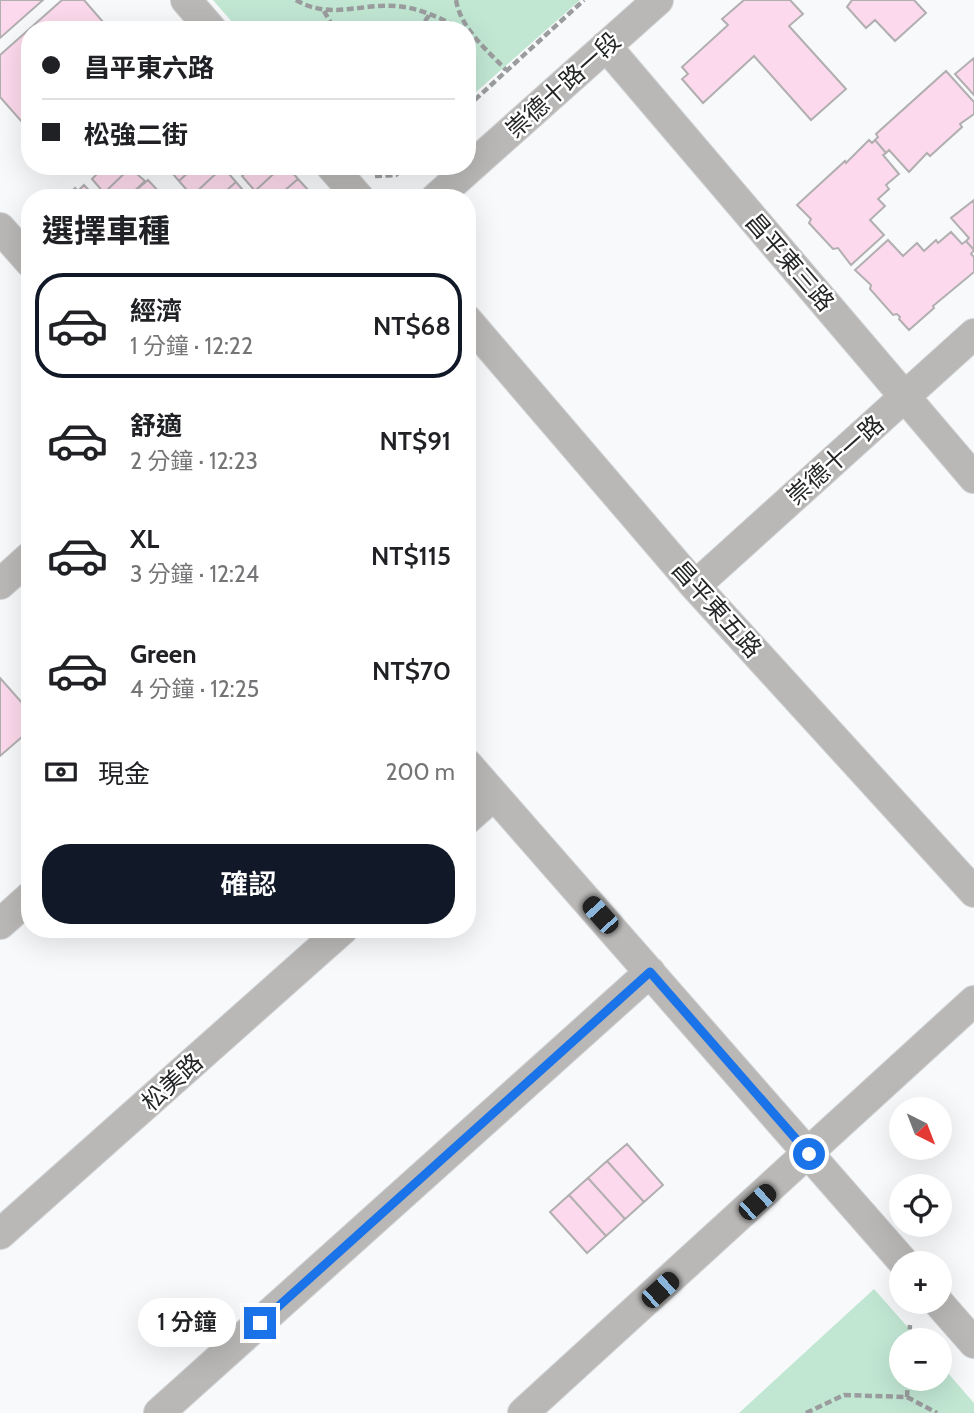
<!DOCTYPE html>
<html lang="zh-TW">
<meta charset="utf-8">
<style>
:root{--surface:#fff;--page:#f6f6f6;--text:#202124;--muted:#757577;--line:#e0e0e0;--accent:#111827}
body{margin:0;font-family:Cabin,"Noto Sans TC",sans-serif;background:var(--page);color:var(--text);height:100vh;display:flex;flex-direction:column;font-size:26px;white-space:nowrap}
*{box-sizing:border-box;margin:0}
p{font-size:23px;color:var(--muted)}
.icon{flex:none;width:38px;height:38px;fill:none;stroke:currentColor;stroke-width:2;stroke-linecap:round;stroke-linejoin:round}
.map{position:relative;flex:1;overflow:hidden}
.side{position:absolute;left:21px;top:189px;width:455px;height:749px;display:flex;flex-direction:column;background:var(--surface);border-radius:28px;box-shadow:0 7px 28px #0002}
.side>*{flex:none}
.hud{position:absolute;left:21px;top:21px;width:455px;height:154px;border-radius:28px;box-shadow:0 7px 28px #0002;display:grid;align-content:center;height:154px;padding:0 21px;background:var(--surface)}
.needle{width:46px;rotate:138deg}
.buttons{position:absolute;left:889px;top:1097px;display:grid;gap:14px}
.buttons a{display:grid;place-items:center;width:63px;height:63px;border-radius:50%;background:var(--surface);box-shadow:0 7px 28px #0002;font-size:35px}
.end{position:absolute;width:32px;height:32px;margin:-16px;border:9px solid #1a73e8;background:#fff;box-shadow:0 0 0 4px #fff}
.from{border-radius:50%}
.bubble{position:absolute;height:49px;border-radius:24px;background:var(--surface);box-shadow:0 7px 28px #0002;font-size:23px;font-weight:600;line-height:49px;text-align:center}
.car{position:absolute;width:21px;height:42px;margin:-21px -10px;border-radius:9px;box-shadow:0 0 5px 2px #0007;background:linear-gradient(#222 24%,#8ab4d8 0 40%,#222 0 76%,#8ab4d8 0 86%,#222 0)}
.hud b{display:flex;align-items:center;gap:24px;height:66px;font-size:26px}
.hud b+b{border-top:2px solid var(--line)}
.hud i{width:18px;height:18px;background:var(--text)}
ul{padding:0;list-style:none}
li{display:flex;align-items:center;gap:21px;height:105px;margin:0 14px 10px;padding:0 7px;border:4px solid transparent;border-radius:28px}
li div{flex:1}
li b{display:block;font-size:26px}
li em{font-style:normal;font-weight:600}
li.on{border-color:var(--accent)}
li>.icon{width:63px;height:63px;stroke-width:1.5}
h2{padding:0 21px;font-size:32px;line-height:84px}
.pay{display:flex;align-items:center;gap:18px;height:77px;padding:0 21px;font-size:26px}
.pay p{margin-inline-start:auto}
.action{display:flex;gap:14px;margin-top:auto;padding:14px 21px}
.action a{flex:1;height:80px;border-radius:28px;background:var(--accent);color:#fff;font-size:28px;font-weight:600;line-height:80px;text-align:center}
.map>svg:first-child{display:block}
.green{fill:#c1e7d3}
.building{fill:#fcd9ec;stroke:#b1afb0;stroke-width:2}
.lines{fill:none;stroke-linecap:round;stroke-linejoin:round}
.minor-casing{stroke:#d1d3d5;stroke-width:32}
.path{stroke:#9a9c9d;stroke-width:4.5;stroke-dasharray:7 3.5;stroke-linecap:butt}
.minor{stroke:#b9b8b7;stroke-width:30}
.route{stroke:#1a73e8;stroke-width:9}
.labels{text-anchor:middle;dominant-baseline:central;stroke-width:5;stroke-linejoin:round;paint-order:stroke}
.street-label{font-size:24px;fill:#242526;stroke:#fff}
</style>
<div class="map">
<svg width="974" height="1413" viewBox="0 0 974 1413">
<rect width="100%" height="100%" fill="#f7f9fb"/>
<path class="green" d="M213,0h367l-113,100v-70h-228z
M874,1289l45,51h-18v39h39v-15l34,39v10h-235z"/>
<path class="building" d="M0,0h43l-43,38z
M62,0h22l26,30h-80v101l-30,-34v-42z
M744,0h46l13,14 -14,12 57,63 -35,31 -57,-64 -51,47 -21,-24 6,-5 -6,-7 46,-42 -6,-6z
M914,0l12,13 -31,28 -20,-21 -9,8 -19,-21 5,-7z
M974,58v37l-19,-21z
M946,71l28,31v12l-14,10 2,3 -32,29 -3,-3 -18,19 -20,-22 -3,3 -11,-13 3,-3 -2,-3z
M869,140l3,3 3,-3 11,13 -3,2 16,19 -13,11 3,4 -11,10 7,7 -15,14 14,15 -33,30 -13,-17 -5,1 -24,-26 2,-4 -14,-14 48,-44 1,2z
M101,166h27l2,2 -26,25 -12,-14 8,-8 -1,-3z
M166,166h29l-16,15z
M195,166l28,1 -31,29 -13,-15z
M253,166h29l-27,25 -13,-15z
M282,166h5l11,13 -22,19h-15l-6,-7z
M223,167l13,15 -18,16h-25l-1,-2z
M130,168l15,13 -18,17h-19l-4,-5z
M298,179l11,12 -8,7h-25z
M148,180l12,13 -5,5h-28z
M236,182l12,14 -1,2h-29z
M84,185l12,13h-31l10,-10 3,3z
M974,200v50l-8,-9 3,-3 -18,-20z
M951,232l11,12 4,-3 8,9 -3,4 3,3v15l-41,34 1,2 -25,22 -10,-11 1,-2 -3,-3 -4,1 -23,-26 1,-4 -16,-15 33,-30 15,16 14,-13 7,8 12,-11 2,3z
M0,678l30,34v18l-30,26z
M627,1144l36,41 -19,17 -37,-41z
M607,1161l37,41 -19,17 -37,-41z
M588,1178l37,41 -19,17 -37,-41z
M569,1195l37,41 -19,17 -37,-41z"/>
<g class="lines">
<g class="minor-casing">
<path id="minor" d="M186,0l26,30
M606,46l368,432
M331,166l28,32
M436,198l222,-198
M0,228l30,34
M467,320l228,266 279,306
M0,584l30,-27
M695,586l279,-252
M467,764l438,500
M467,819l27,-24
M0,924l30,-27
M0,1234l343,-305
M938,1302l36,41
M159,1413l491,-441
M523,1413l451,-412"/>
</g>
<path class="path" d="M296,0c33,20 66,3 101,6 23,2 46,13 66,24
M456,0c5,29 31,50 50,70
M324,11l11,19
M419,30l11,-16
M467,107l117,-107
M375,176l21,-1 9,-9
M909,1340l1,-15
M907,1397l1,-18
M806,1413l38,-18 63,2 30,16"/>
<use href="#minor" class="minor"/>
</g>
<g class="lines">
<path class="route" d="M260,1323l390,-351 159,182"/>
</g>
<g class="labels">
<g class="street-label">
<text transform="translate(563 85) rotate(-42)">崇德十路一段</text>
<text transform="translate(790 262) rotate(49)">昌平東三路</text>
<text transform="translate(835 460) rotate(-42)">崇德十一路</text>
<text transform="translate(717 609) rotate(48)">昌平東五路</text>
<text transform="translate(172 1082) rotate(-42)">松美路</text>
</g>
</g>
</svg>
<div class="buttons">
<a><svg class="needle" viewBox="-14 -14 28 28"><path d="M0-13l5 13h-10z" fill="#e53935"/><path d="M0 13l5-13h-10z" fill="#757577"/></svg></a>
<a><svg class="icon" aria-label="locate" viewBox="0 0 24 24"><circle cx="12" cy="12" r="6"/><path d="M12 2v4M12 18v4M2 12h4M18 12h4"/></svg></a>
<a>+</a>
<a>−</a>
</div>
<i class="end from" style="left:809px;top:1154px"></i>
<i class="end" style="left:260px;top:1323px"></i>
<div class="bubble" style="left:138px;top:1298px;width:98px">1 分鐘</div>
<i class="car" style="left:600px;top:915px;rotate:318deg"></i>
<i class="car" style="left:757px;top:1202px;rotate:48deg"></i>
<i class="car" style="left:660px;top:1290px;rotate:48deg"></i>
<div class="hud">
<b><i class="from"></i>昌平東六路</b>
<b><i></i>松強二街</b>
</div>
<section class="side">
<h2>選擇車種</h2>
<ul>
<li class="on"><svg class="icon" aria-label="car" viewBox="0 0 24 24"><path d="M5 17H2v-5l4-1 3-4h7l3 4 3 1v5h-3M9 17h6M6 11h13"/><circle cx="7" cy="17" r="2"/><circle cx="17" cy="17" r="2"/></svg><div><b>經濟</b><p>1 分鐘 · 12:22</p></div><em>NT$68</em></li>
<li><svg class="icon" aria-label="car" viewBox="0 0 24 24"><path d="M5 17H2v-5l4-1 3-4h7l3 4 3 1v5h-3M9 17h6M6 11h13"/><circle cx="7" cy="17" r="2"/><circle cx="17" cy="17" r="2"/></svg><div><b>舒適</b><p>2 分鐘 · 12:23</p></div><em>NT$91</em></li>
<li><svg class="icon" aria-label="car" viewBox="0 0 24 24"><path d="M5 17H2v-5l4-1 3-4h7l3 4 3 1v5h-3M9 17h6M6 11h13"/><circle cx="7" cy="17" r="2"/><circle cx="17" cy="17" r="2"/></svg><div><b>XL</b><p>3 分鐘 · 12:24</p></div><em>NT$115</em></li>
<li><svg class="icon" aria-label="car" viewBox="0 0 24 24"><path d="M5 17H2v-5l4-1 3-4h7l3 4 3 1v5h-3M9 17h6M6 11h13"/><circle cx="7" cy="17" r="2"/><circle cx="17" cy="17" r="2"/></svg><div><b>Green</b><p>4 分鐘 · 12:25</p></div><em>NT$70</em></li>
</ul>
<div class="pay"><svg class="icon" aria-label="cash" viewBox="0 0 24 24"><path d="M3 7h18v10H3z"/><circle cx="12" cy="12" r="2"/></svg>現金<p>200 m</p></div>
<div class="action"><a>確認</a></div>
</section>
</div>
